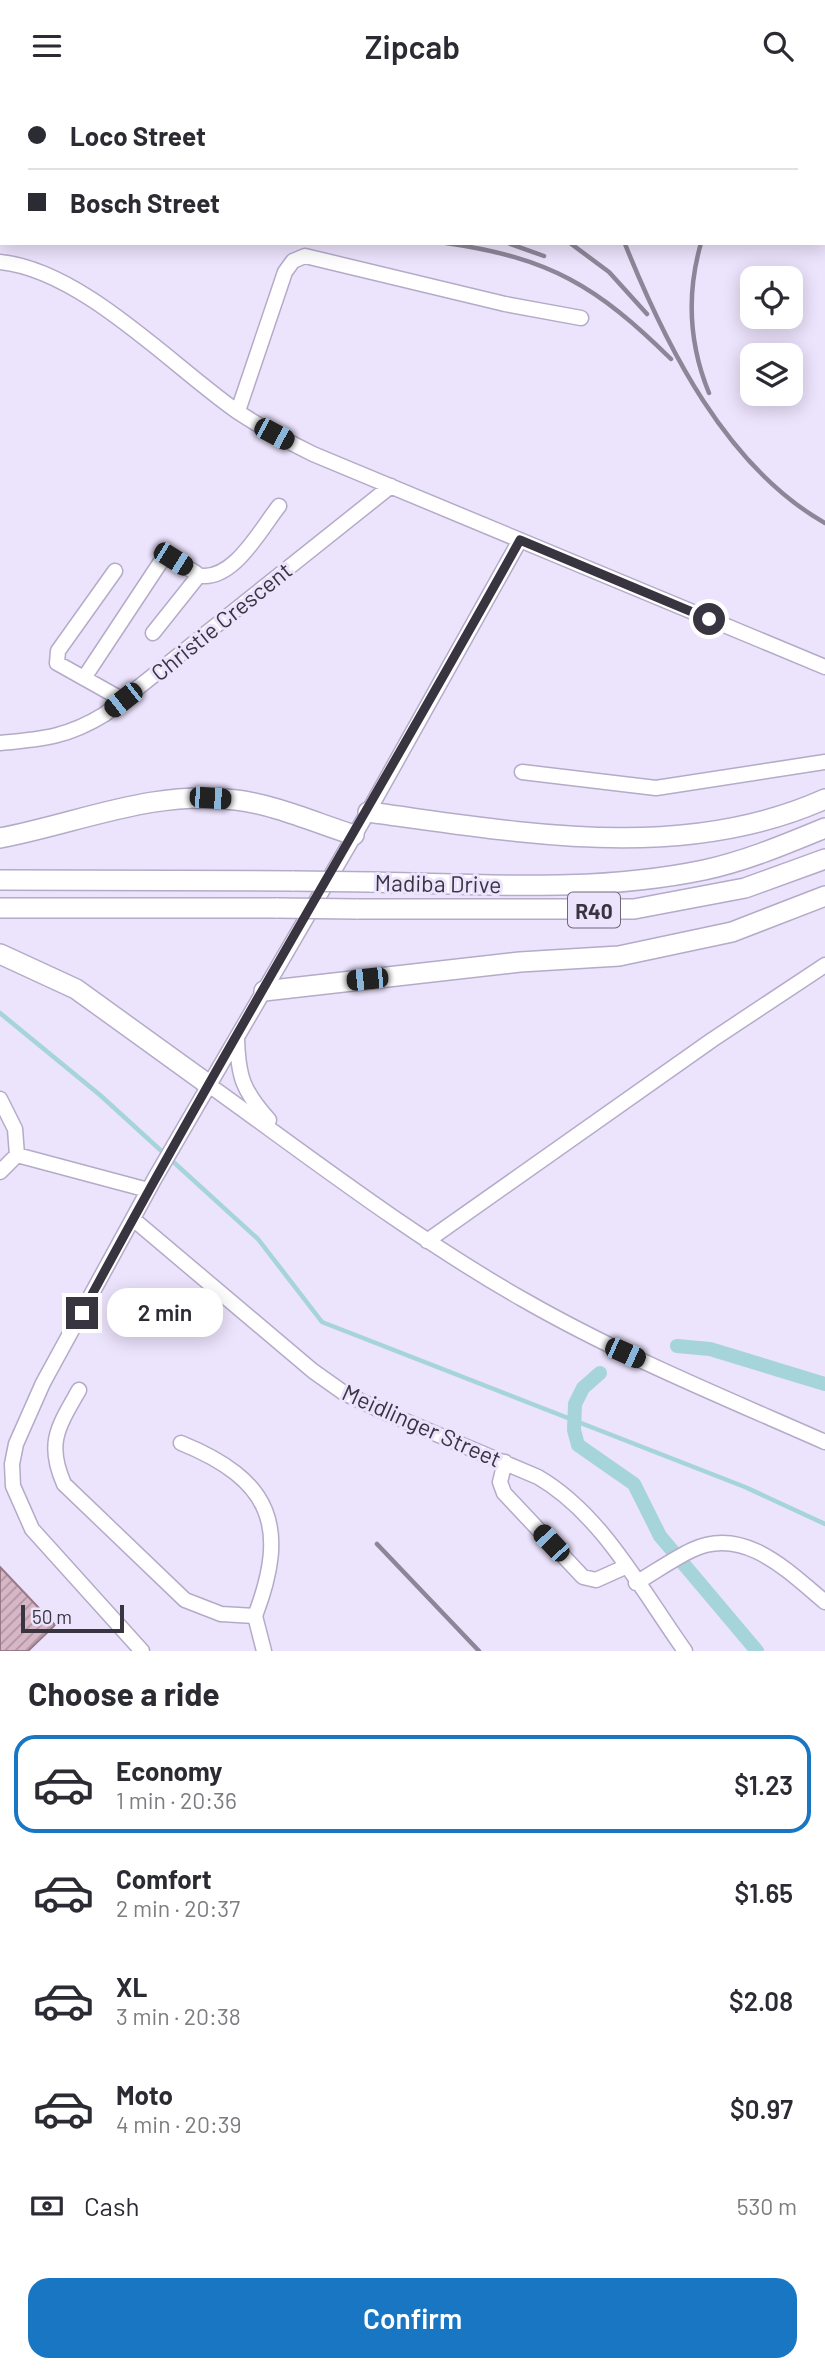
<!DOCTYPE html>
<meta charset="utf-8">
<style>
:root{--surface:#fff;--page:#f7f7f7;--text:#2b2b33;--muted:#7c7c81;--line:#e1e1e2;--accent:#1876c3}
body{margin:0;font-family:Barlow,sans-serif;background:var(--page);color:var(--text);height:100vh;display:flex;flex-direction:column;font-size:26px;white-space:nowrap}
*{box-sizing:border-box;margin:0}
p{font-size:23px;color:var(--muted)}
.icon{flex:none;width:38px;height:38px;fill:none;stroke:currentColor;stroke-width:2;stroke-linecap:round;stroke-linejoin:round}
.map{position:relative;height:1560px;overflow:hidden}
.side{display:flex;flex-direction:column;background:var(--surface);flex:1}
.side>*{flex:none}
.banner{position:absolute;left:0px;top:0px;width:826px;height:154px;box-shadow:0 4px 18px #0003;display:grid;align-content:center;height:154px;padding:0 28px;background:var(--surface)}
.controls{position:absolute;left:740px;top:175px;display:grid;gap:14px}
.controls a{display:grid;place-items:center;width:63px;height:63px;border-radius:14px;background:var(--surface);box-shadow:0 4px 18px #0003;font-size:35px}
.scale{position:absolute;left:21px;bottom:18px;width:103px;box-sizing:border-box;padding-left:7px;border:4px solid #383440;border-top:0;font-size:19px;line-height:24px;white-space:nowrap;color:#383440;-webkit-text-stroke:5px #ece3fc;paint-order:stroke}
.end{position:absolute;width:32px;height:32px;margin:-16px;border:9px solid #383440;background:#fff;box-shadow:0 0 0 4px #fff}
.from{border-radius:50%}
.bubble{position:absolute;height:49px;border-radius:21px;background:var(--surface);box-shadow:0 4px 18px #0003;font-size:23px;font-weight:600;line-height:49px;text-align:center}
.car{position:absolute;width:21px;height:42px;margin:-21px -10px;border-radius:9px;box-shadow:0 0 5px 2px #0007;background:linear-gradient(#222 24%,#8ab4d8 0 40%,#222 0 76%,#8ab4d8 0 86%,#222 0)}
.banner b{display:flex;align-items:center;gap:24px;height:66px;font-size:26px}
.banner b+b{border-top:2px solid var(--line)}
.banner i{width:18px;height:18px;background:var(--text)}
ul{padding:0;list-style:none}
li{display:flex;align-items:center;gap:21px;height:98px;margin:0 14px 10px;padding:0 14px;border:4px solid transparent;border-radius:21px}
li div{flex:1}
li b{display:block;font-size:26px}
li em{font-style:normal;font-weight:600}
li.selected{border-color:var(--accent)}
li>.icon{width:63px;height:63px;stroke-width:1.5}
h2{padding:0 28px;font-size:32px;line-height:84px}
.pay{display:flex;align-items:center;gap:18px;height:77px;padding:0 28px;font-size:26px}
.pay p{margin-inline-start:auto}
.primary-button{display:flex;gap:14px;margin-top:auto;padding:14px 28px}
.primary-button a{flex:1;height:80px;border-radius:21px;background:var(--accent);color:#fff;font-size:28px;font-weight:600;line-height:80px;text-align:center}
header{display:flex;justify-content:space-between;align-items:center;height:91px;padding:0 28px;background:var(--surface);font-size:32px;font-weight:600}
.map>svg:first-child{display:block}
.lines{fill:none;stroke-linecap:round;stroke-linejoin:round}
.stream{stroke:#a5d4da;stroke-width:4.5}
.canal{stroke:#a5d4da;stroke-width:14}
.building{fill:url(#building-hatch);stroke:#997a89;stroke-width:2}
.minor-casing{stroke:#b5abc9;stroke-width:17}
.major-casing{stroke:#b5abc9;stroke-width:22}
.minor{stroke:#fff;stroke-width:14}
.major{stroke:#fff;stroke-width:19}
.rail{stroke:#8d8698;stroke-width:4.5}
.major-bridge-casing{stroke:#b5abc9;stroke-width:22;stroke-linecap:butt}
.major-bridge{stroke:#fff;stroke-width:19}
.route{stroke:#383440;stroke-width:9}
.labels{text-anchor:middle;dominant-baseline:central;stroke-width:6;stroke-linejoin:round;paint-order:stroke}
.shield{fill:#ece3fc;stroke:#6e6878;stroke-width:2}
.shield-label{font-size:21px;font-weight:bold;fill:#383440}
.street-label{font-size:23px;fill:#383440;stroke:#ece3fc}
</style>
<header><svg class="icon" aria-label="menu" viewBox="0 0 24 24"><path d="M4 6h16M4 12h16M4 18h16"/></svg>Zipcab<svg class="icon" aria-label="search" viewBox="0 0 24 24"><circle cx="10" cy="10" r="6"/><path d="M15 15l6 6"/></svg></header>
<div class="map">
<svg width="825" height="1560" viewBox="0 0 825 1560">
<defs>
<pattern id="building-hatch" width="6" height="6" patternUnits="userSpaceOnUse" patternTransform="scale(1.75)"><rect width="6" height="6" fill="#d7b6c6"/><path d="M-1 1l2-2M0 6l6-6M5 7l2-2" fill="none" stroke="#af95a2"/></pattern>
</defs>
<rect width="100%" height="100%" fill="#ece3fc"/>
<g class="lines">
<path class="stream" d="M0,922l100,82 158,144 64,83 423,165 80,37"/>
<path class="canal" d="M677,1255l33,3 115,35
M600,1282l-17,15 -8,16 -1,26 4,15 56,39 26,52 97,115"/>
</g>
<path class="building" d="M0,1476l55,58 -27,26h-28z"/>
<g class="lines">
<g class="minor-casing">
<path id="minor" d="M0,171c82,8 172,104 238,150 24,16 49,29 75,42l512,213
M238,320l47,-139 8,-11 12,-5 200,48 76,14
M115,480l-57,80 -1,12 66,37
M197,484c35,9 63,-45 82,-69
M84,587l78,-118 11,-1 23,14v6l-43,54
M0,652c43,-4 68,-6 105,-29l286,-228
M522,681l134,16 169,-26
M237,947c1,39 6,53 32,82
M209,994c103,74 204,152 315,215 96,55 199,97 301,142
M0,1008l15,30 2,26 -17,17
M17,1064l131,35
M133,1128l180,152 31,22 38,18 156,66c64,37 104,114 147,174
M427,1150l285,-201 113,-75
M79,1299c-21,37 -33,53 -15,94l121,116 36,14 34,2 9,35
M181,1352c91,37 108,84 74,173
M505,1371l-5,20 4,11 79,84 13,3 29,-13
M636,1492c19,-11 37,-24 56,-33 52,-25 97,22 133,52
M142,1560l-110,-122 -19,-43 -1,-22 4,-20 27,-61 112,-205 213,-366 152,-272"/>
</g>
<g class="major-casing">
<path id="major" d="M368,721c151,20 312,52 457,-13
M0,747c79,-15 154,-49 236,-38 40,5 80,23 118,35
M0,789l294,1
M370,791c112,2 224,11 334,-12 42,-9 82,-26 121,-42
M0,817h278
M356,818h278l111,-21 80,-29
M0,863l76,35 133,96
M264,900l256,-29 99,-6 113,-24 93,-36"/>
</g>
<use href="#minor" class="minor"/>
<use href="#major" class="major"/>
<path class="rail" d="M824,5h1
M824,23h1
M0,46l2,1
M446,152c104,15 151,43 225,116
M508,152l36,13
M570,152l39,29 38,42
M701,152c-15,52 -12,101 8,150
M625,153c41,102 101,223 200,279
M377,1453l102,107"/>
<g class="major-bridge-casing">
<path id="major-bridge" d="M294,790l76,1
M278,817l78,1"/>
</g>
<use href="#major-bridge" class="major-bridge"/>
</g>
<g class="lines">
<path class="route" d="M82,1222c140,-261 294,-514 438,-773l189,79"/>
</g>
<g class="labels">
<rect class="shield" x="568" y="801.5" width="52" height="35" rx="5"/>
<g class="shield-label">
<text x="594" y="819">R40</text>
</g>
<g class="street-label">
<text transform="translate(221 530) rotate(-39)">Christie Crescent</text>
<text transform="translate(438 792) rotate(1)">Madiba Drive</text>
<text transform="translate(422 1334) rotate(24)">Meidlinger Street</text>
</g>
</g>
</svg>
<div class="controls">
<a><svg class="icon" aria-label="locate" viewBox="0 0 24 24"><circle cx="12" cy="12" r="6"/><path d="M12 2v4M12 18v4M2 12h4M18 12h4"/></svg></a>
<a><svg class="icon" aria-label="layers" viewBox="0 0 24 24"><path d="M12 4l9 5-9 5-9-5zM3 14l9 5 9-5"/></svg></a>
</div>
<div class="scale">50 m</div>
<i class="end from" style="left:709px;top:528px"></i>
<i class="end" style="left:82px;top:1222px"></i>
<div class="bubble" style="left:107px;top:1197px;width:116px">2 min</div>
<i class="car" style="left:274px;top:343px;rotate:118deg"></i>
<i class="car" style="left:173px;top:468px;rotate:122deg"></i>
<i class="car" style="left:123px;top:609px;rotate:232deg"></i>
<i class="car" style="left:210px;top:707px;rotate:94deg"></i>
<i class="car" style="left:367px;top:888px;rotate:264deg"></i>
<i class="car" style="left:625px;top:1262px;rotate:114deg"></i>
<i class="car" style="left:551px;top:1452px;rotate:317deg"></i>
<div class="banner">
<b><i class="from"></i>Loco Street</b>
<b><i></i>Bosch Street</b>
</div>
</div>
<section class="side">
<h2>Choose a ride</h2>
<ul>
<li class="selected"><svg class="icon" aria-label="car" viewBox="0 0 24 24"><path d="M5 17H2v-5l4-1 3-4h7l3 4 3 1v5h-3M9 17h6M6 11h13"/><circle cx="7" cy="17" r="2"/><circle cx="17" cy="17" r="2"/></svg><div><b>Economy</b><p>1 min · 20:36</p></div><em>$1.23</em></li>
<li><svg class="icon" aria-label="car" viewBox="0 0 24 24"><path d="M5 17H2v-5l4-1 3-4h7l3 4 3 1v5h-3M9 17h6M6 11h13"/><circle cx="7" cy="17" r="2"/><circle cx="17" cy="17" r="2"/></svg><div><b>Comfort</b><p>2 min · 20:37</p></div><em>$1.65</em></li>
<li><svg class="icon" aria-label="car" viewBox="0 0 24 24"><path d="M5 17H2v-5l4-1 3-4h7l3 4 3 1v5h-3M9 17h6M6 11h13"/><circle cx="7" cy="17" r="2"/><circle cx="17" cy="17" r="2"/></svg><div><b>XL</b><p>3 min · 20:38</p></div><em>$2.08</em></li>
<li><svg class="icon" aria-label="car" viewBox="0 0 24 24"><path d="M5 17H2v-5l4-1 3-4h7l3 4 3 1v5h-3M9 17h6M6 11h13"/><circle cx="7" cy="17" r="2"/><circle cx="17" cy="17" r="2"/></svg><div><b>Moto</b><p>4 min · 20:39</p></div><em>$0.97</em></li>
</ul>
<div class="pay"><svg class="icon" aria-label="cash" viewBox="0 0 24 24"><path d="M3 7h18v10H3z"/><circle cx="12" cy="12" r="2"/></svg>Cash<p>530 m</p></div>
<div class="primary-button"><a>Confirm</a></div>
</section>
